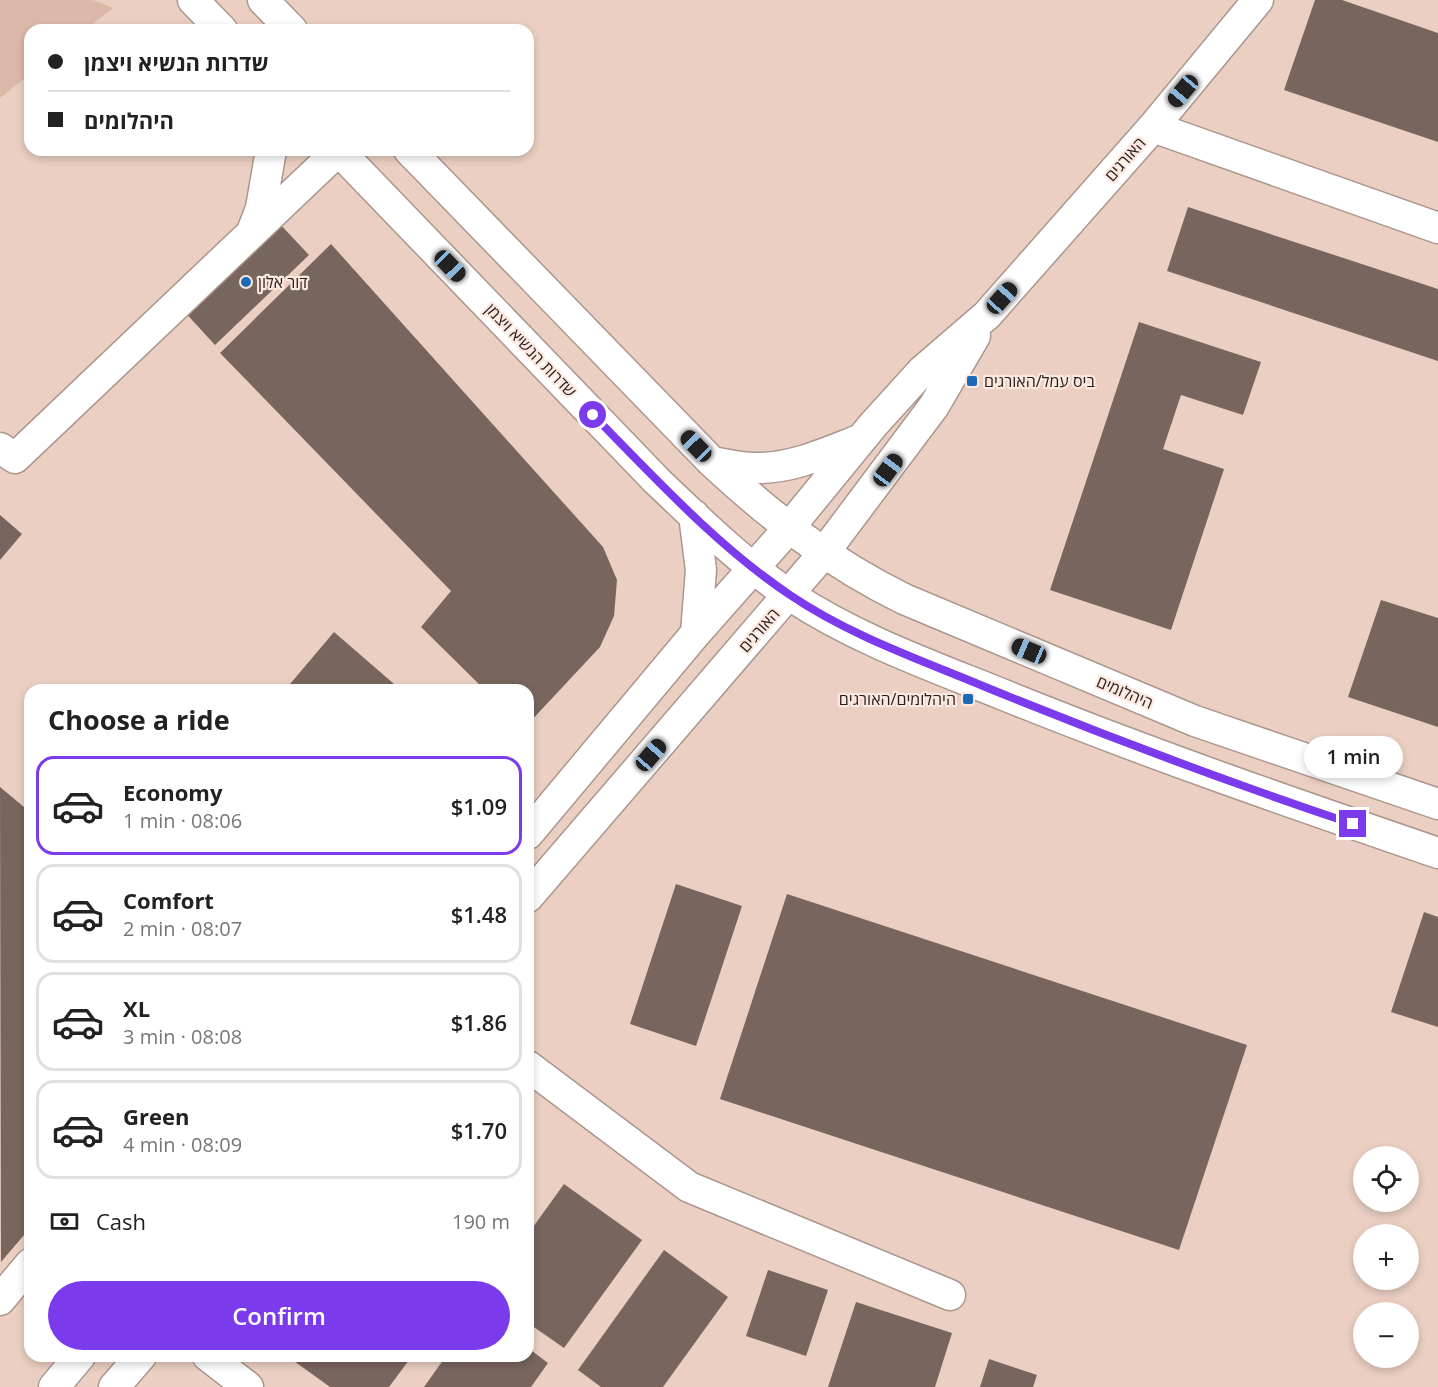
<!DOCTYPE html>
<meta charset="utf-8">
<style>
:root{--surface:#fff;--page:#f2f2f2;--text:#222;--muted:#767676;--line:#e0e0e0;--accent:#7c3aed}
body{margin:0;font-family:"Open Sans","Noto Sans Hebrew",sans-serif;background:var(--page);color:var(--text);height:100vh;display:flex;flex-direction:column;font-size:22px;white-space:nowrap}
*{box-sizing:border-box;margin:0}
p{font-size:20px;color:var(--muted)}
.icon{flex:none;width:33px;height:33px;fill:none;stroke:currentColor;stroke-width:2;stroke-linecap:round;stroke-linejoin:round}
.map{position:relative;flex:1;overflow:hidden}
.sheet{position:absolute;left:24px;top:684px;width:510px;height:678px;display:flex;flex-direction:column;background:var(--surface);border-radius:18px;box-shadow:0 3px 9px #0003}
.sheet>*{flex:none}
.hud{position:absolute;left:24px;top:24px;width:510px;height:132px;border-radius:18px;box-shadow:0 3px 9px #0003;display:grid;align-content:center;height:132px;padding:0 24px;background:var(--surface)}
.controls{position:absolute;left:1353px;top:1146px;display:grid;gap:12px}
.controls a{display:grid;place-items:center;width:66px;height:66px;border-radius:50%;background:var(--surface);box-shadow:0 3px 9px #0003;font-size:30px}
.end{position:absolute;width:27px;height:27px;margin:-14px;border:8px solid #7c3aed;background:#fff;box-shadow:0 0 0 3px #fff}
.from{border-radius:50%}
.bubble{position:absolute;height:42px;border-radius:21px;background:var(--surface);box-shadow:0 3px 9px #0003;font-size:20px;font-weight:600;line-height:42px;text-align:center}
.car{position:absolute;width:18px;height:36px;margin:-18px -9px;border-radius:8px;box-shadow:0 0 4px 2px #0007;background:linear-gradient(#222 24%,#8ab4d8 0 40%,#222 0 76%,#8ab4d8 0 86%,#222 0)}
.hud b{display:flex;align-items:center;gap:21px;height:57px;font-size:22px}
.hud b+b{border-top:2px solid var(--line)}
.hud i{width:15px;height:15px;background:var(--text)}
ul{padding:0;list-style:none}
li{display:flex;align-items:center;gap:18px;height:99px;margin:0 12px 9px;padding:0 12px;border:3px solid var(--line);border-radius:18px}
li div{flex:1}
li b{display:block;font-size:22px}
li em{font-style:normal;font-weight:600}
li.current{border-color:var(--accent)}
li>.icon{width:54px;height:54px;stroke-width:1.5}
h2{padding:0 24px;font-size:27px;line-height:72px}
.pay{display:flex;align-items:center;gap:15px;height:66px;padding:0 24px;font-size:22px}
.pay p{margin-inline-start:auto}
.primary-button{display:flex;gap:12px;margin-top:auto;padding:12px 24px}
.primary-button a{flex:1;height:69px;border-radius:36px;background:var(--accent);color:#fff;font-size:24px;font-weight:600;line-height:69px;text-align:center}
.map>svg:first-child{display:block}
.built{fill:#ebcfc2;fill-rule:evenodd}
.green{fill:#dcb8a8}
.building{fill:#78665e}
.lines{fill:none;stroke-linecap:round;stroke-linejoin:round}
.minor-casing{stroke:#ab978e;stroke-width:33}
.minor{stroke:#fff;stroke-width:30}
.route{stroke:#7c3aed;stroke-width:8}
.poi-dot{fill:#1b69b8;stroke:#fde8df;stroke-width:2}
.labels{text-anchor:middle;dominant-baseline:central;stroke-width:4.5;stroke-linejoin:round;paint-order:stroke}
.street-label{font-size:16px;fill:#251e1b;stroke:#fde8df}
.poi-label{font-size:16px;fill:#251e1b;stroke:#fde8df;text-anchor:start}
</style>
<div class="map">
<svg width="1438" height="1387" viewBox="0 0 1438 1387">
<rect width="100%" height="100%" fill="#f0dbd2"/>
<path class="built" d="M0,0h1438v1387h-1438zM30,30h498v120h-498zM30,690h498v666h-498zM1364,1156h44v46h-44zM1364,1234h44v46h-44zM1364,1312h44v46h-44z"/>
<path class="green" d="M0,0h93l20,8 -28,22h-55v44l-30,24z"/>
<path class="building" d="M1315,0h27l96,33v109l-154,-52z
M1188,207l250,82v72l-271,-90z
M277,221l32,34 -94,90 -33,-36z
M331,244l272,303 14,33 -3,36 -14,31 -72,77v-34h-43l-64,-63 30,-36 -231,-238z
M1139,322l122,40 -18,53 -62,-20 -18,54 61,20 -53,161 -121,-40z
M0,515l22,19 -22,26z
M1381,600l57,18v109l-90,-30z
M334,632l67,58h-116z
M0,787l30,25v416l-29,34z
M676,884l66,22 -46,140 -66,-22z
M787,894l460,151 -68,205 -459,-151z
M1424,912l14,5v110l-47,-15z
M564,1184l78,56 -78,108 -36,-25v-89z
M664,1250l64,47 -65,90h-62l-23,-17z
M768,1270l60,20 -22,66 -60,-20z
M856,1302l96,31 -17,54h-107z
M528,1348l20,15 -17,24h-107l22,-31h82z
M287,1356h125l-23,31h-59z
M989,1359l48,16 -4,12h-53z"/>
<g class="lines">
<g class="minor-casing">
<path id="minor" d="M193,0l29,30
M263,0l29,30
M1153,127l285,101
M338,150l319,331c42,40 86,83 134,115 65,43 141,70 213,99 143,58 288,108 434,158
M409,150l303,312c59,55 119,101 192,137l291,122 243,83
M253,229l8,-21 10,-58
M0,448l15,10 324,-308
M712,462c14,2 28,6 42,6 37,1 72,-15 105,-28
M694,515l7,55 -5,63
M528,834l168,-201 92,-104 85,-104 49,-54 65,-56 166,-188 105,-127
M528,897l295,-343 111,-148 41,-70
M528,1066l161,121 261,108
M0,1300l30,-36
M208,1356l40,31
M54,1387l26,-31
M114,1387l27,-31"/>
</g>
<use href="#minor" class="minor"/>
</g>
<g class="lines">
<path class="route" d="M593,415c62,63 124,131 197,180 59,40 128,64 193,91 122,50 245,96 370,138"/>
</g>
<g class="poi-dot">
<circle cx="246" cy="282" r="6"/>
<rect x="966" y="375" width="12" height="12" rx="3"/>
<rect x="962" y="693" width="12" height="12" rx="3"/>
</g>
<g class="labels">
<g class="street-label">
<text transform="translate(1125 159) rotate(-49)">האורגים</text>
<text transform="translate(531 350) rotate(46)">שדרות הנשיא ויצמן</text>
<text transform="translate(759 630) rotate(-49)">האורגים</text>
<text transform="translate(1125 692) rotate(23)">היהלומים</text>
</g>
<g class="poi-label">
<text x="258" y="282">דור אלון</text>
<text x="984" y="381">ביס עמל/האורגים</text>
<text x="956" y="699" text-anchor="end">היהלומים/האורגים</text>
</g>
</g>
</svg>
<div class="controls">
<a><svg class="icon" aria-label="locate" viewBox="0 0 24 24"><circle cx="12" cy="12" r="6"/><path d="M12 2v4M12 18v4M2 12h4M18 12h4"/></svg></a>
<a>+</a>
<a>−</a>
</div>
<i class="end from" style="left:593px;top:415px"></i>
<i class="end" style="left:1353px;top:824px"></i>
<div class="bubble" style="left:1304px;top:736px;width:99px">1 min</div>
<i class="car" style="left:1183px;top:91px;rotate:220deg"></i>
<i class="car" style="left:450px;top:266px;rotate:136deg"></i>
<i class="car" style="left:1002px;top:298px;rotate:42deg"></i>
<i class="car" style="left:696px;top:446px;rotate:316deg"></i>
<i class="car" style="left:888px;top:470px;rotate:37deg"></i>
<i class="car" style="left:1029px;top:651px;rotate:293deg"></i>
<i class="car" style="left:651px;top:755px;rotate:41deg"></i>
<div class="hud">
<b><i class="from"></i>שדרות הנשיא ויצמן</b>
<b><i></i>היהלומים</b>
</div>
<section class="sheet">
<h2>Choose a ride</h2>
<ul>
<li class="current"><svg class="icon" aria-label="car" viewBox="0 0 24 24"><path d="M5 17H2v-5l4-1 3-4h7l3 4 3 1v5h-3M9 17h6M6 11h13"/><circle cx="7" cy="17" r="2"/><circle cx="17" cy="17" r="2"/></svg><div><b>Economy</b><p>1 min · 08:06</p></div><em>$1.09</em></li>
<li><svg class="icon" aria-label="car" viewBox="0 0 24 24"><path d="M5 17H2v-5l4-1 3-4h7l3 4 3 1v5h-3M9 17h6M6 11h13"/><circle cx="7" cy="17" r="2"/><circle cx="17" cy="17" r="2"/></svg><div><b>Comfort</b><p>2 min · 08:07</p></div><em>$1.48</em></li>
<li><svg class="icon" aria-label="car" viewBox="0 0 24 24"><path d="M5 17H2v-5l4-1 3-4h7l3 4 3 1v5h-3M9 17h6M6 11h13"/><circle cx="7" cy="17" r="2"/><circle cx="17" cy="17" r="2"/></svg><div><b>XL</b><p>3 min · 08:08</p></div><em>$1.86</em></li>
<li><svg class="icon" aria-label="car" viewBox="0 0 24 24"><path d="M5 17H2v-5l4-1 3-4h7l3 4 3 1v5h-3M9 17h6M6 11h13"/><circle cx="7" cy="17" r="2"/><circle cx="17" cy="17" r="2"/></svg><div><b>Green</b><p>4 min · 08:09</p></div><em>$1.70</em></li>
</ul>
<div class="pay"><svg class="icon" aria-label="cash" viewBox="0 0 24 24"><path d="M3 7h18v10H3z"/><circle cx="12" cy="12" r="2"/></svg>Cash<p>190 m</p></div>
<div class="primary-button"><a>Confirm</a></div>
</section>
</div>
